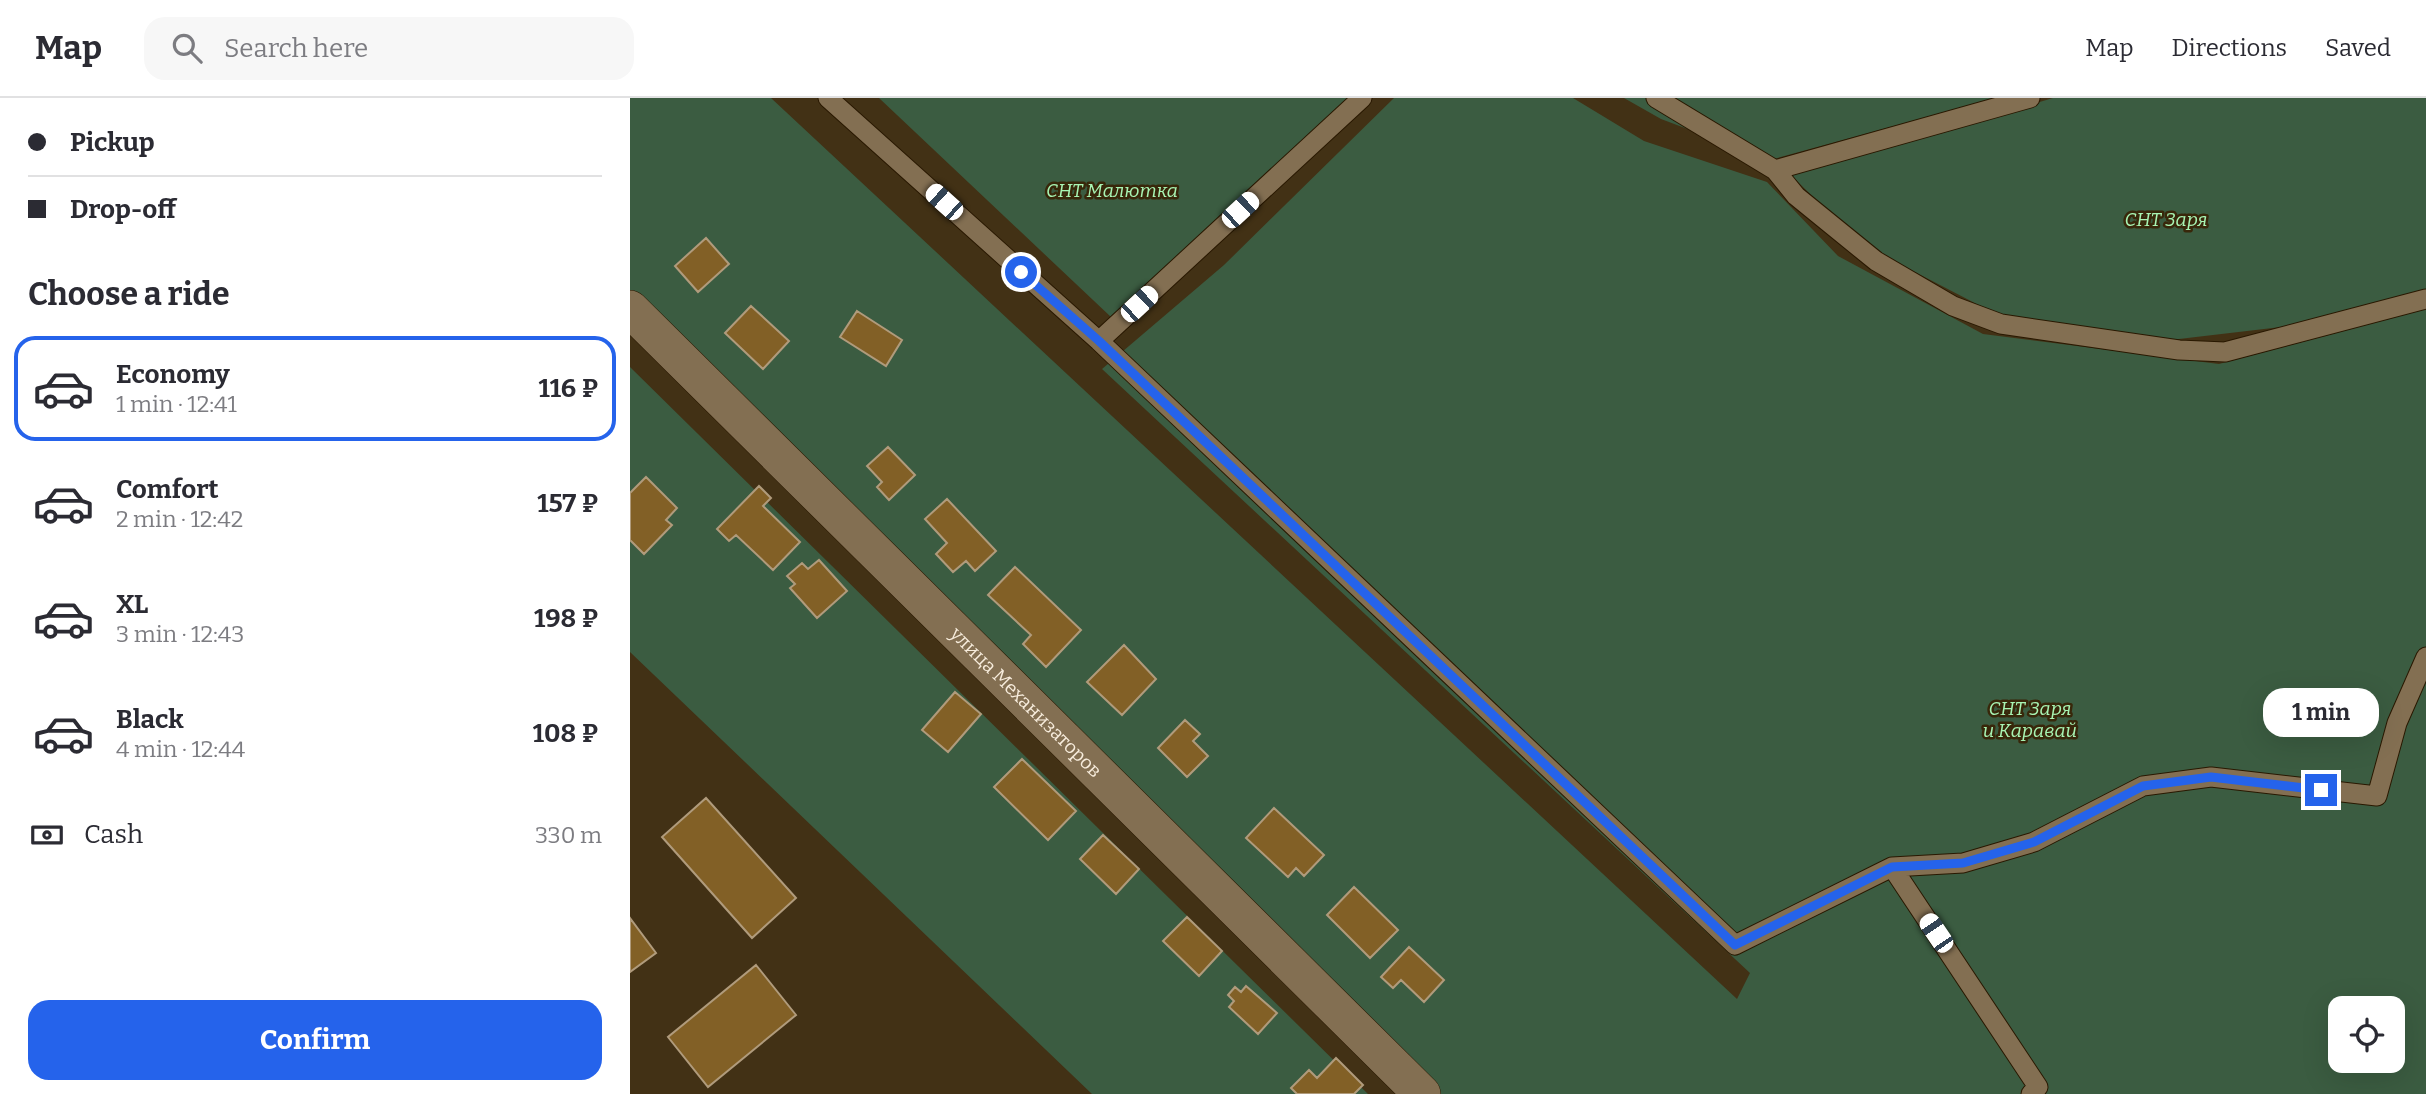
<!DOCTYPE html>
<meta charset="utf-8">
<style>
:root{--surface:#fff;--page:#f7f7f7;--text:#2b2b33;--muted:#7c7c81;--line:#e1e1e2;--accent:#2563eb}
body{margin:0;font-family:Bitter,serif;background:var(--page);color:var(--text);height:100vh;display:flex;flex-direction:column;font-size:26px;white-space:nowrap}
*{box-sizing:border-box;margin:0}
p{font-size:23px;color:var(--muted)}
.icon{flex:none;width:38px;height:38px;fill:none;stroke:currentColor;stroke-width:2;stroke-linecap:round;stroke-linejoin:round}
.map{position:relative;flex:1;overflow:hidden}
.drawer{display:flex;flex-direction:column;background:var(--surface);width:630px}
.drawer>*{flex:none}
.top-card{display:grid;align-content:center;height:154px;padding:0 28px;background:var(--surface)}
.tools{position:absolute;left:1698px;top:898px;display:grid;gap:14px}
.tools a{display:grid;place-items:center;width:77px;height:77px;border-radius:14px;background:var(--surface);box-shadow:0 7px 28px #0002;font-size:35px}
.end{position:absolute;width:32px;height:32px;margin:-16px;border:9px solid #2563eb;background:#fff;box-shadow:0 0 0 4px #fff}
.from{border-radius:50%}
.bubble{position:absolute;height:49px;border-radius:21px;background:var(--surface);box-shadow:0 7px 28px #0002;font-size:23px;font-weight:700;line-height:49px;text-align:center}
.car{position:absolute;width:21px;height:42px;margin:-21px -10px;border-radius:9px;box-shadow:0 0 5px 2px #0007;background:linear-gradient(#fff 24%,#345 0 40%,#fff 0 76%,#345 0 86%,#fff 0)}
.top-card b{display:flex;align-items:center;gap:24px;height:66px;font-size:26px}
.top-card b+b{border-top:2px solid var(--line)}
.top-card i{width:18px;height:18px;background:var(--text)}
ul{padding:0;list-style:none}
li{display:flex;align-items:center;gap:21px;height:105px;margin:0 14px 10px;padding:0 14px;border:4px solid transparent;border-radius:21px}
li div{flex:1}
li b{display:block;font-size:26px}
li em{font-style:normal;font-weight:700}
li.on{border-color:var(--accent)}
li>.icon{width:63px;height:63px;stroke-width:1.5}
h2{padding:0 28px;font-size:32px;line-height:84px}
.pay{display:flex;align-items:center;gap:18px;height:77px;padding:0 28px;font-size:26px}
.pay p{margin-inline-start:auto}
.button{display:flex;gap:14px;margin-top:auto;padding:14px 28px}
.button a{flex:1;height:80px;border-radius:21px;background:var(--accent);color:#fff;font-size:28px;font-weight:700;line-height:80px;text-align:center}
header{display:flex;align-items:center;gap:42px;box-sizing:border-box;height:98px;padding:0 35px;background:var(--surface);border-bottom:2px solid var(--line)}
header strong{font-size:33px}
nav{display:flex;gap:38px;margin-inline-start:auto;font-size:24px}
.search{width:490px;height:63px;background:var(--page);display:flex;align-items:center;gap:18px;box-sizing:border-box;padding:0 24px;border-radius:21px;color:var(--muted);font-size:26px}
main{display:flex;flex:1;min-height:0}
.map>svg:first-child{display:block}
.green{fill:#3b5c41;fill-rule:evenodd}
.building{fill:#826026;stroke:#b09b7c;stroke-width:2}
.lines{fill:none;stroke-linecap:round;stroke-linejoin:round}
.lane-casing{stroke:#291800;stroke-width:21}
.street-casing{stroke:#291800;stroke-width:38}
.lane{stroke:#836f52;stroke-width:19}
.street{stroke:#836f52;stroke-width:37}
.route{stroke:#2563eb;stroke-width:9}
.labels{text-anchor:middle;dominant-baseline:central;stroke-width:5;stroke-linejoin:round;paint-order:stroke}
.park-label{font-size:19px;font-style:italic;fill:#a8f5b4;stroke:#38270a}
.street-label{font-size:19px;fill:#f7ecdc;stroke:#38270a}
</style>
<header>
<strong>Map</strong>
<div class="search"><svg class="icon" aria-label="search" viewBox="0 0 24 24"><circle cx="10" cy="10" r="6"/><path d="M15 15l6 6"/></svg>Search here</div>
<nav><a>Map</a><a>Directions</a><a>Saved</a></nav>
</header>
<main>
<section class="drawer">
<div class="top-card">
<b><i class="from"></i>Pickup</b>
<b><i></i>Drop-off</b>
</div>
<h2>Choose a ride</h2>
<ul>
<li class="on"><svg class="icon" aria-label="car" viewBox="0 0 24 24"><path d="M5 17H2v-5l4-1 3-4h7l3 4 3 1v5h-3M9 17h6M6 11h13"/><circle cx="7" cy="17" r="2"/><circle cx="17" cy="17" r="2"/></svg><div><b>Economy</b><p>1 min · 12:41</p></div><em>116 ₽</em></li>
<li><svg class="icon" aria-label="car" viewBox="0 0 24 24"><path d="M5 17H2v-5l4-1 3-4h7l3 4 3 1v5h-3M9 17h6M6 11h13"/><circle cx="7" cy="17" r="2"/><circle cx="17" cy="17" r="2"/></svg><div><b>Comfort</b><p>2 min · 12:42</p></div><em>157 ₽</em></li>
<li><svg class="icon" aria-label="car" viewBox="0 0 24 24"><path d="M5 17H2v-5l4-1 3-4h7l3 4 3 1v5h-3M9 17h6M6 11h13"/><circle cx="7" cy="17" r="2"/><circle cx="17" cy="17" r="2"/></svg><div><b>XL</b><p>3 min · 12:43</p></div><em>198 ₽</em></li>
<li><svg class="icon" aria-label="car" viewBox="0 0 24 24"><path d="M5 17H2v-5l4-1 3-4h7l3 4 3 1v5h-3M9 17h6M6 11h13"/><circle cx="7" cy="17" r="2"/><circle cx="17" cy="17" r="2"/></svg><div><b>Black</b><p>4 min · 12:44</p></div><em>108 ₽</em></li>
</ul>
<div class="pay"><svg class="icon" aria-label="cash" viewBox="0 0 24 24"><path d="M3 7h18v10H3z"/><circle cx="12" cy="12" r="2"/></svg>Cash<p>330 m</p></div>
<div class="button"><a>Confirm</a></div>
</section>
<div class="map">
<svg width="1796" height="996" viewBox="0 0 1796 996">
<rect width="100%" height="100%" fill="#423115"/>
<path class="green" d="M0,0h141l966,901 13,-26 -648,-604 122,-104 170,-167h179l71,43 123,41 71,74 145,78 236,30 207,-55v785h-998l-798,-780zM1710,910h52v52h-52z
M249,0h470l-238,219z
M994,0h372l-226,62 -109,-41z
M1423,0h373v192l-145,37 -119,14 -168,-28 -135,-70 -68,-68z
M0,269l738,727h-276l-462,-442z"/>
<path class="building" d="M76,140l23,26 -31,28 -23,-26z
M121,208l38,35 -26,28 -38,-36z
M227,213l45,29 -16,26 -46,-29z
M258,349l27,28 -26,25 -12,-13 5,-5 -15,-16z
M16,379l31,31 -11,12 6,5 -28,29 -14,-14v-47z
M129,388l12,12 -8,8 37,36 -27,28 -37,-35 -7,6 -12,-12z
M317,401l49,52 -21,20 -9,-10 -13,11 -17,-18 11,-11 -22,-24z
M189,462l28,31 -30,27 -27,-30 5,-4 -8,-8 15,-13 6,6z
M385,469l66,63 -35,37 -23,-23 8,-9 -43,-40z
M494,547l32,34 -34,36 -35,-33z
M325,594l26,22 -33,38 -26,-22z
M555,622l15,14 -7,7 15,15 -21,21 -29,-29z
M392,661l54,52 -28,29 -54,-53z
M76,700l90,100 -44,40 -90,-101z
M644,710l50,47 -20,21 -8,-8 -8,9 -42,-39z
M473,737l36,34 -23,25 -36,-35z
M724,789l44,43 -28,28 -43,-43z
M557,819l35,34 -23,25 -36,-35z
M0,820l26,35 -26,19z
M779,849l35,33 -20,22 -23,-22 -8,8 -12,-11z
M126,867l40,50 -88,72 -40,-50z
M616,888l31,27 -19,21 -29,-27 5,-6 -6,-6 7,-8 6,5z
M706,960l27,27 -9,9h-57l-6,-6 18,-18 8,8z"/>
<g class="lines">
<g class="lane-casing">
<path id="lane" d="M198,0l271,243 636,604 157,-78 71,-4 71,-21 109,-56 68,-9 166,19 20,-73 29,-66
M1026,0l119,72 21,26 80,65 77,45 48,18 178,26 46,2 201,-53
M1145,72l255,-72
M469,243l263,-243
M1262,769l146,220 -7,7"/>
</g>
<g class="street-casing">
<g id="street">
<path id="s1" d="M0,211l792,785"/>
</g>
</g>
<use href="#lane" class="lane"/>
<use href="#street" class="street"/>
</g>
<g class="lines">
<path class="route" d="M391,174l78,69 636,604 157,-78 71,-4 71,-21 109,-56 68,-9 110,13"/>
</g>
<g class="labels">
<g class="park-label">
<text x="482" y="92">СНТ Малютка</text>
<text x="1536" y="121">СНТ Заря</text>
<text x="1400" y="610">СНТ Заря<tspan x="1400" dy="22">и Каравай</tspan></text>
</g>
<g class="street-label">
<text stroke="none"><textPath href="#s1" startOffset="558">улица Механизаторов</textPath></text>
</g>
</g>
</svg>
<div class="tools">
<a><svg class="icon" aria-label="locate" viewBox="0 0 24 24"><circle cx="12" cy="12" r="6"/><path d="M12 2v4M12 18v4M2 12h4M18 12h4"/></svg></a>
</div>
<i class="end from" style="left:391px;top:174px"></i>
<i class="end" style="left:1691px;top:692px"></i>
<div class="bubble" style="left:1633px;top:590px;width:116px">1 min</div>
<i class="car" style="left:314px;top:104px;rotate:312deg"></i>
<i class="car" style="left:610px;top:112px;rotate:47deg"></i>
<i class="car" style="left:509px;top:206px;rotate:47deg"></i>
<i class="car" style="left:1306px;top:835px;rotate:326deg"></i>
</div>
</main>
